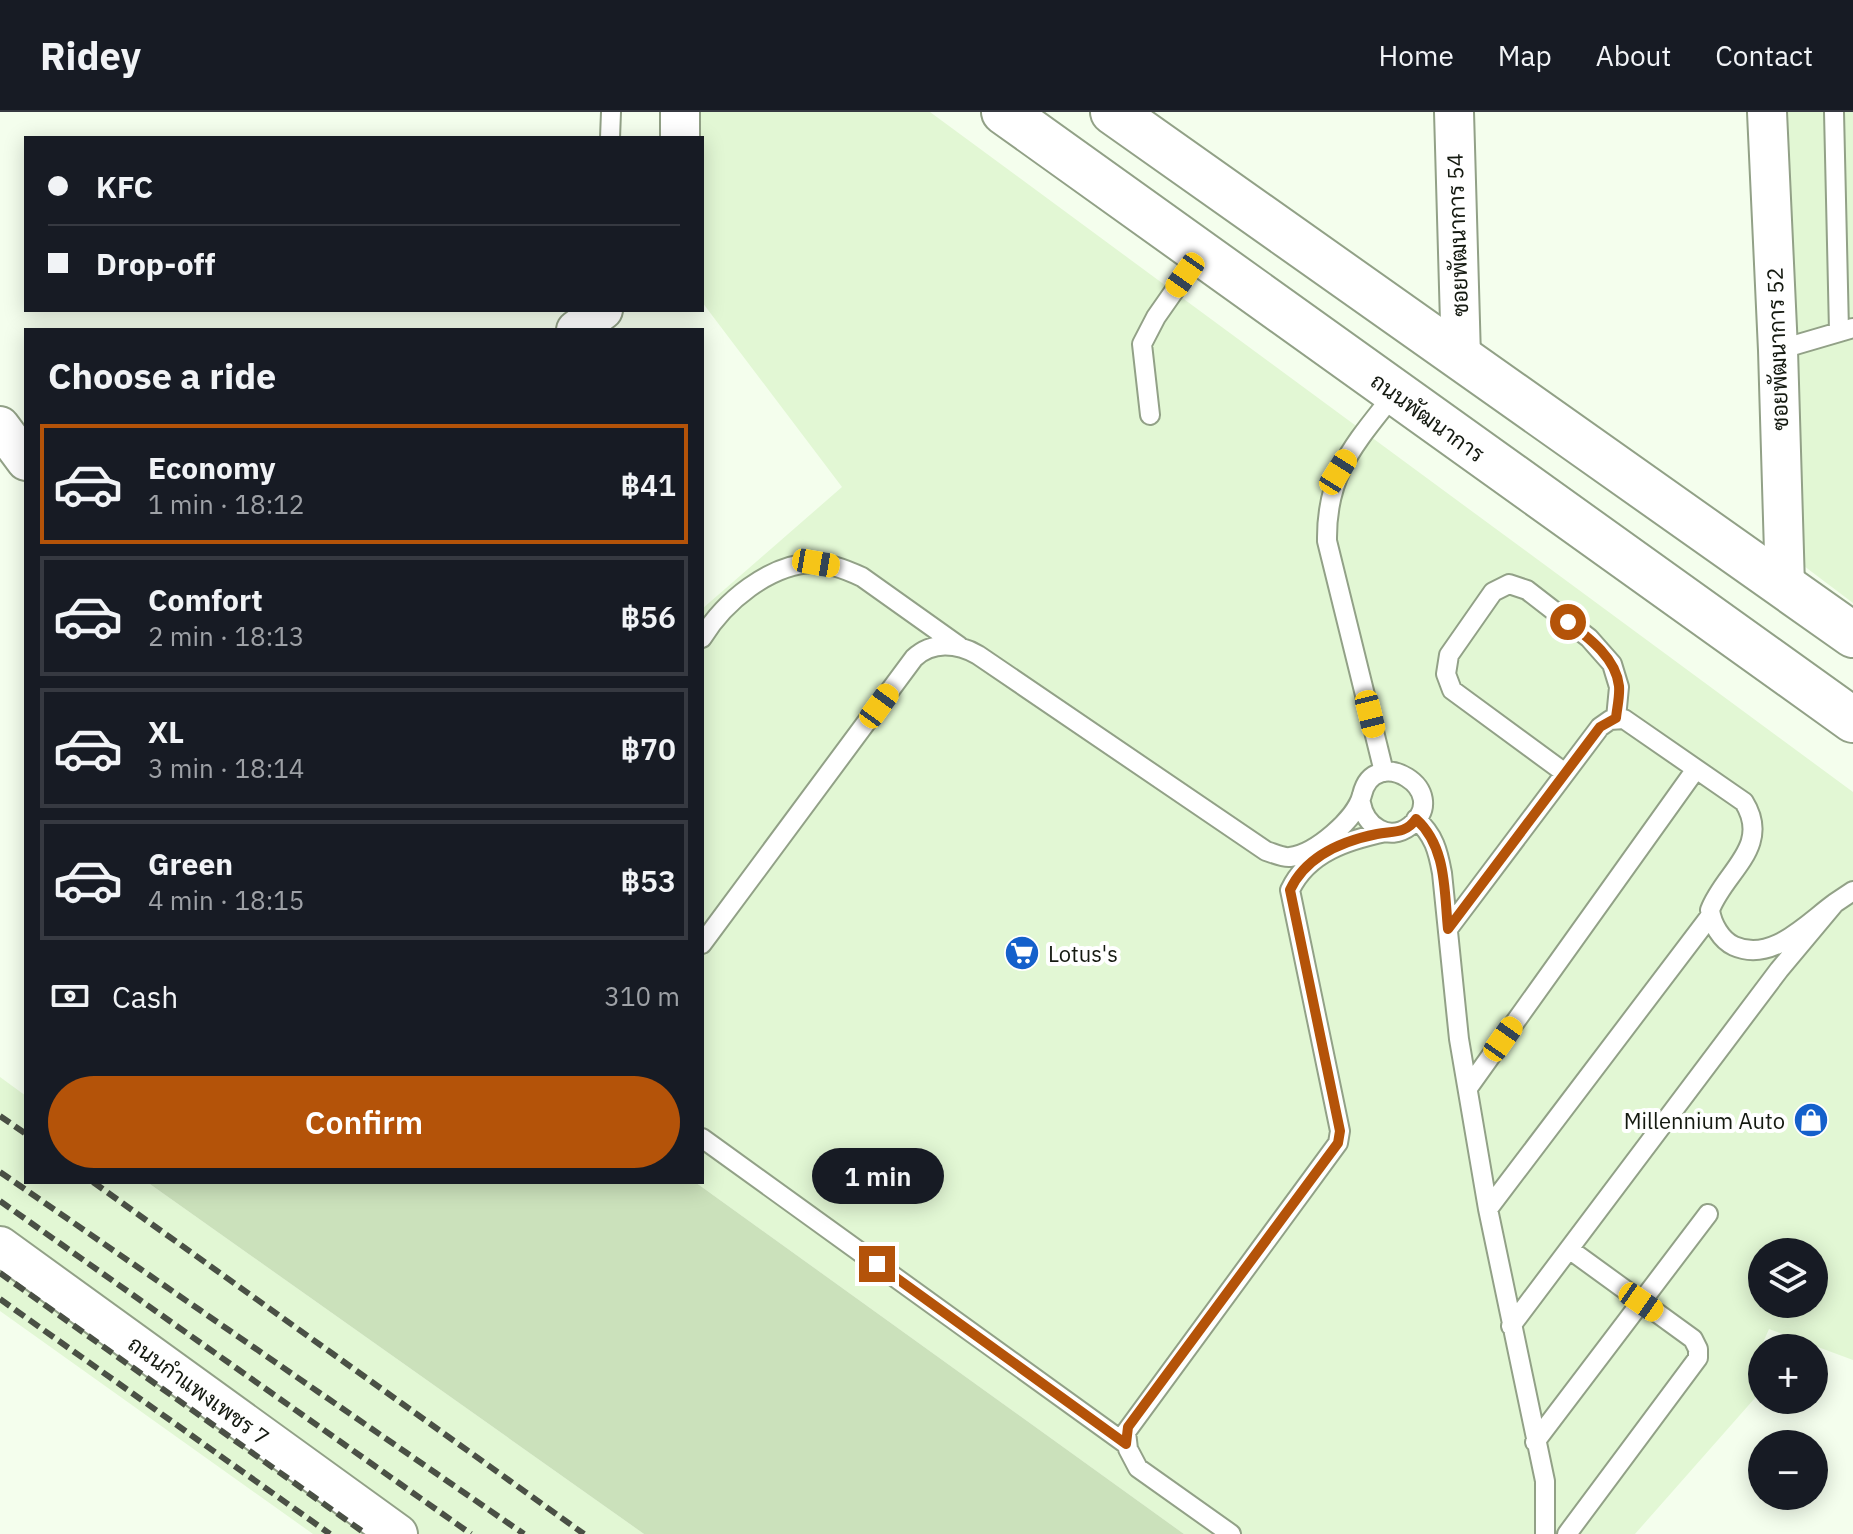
<!DOCTYPE html>
<meta charset="utf-8">
<style>
:root{--surface:#171b24;--page:#242831;--text:#f1f3f6;--muted:#9ea1a6;--line:#363941;--accent:#b45309}
body{margin:0;font-family:"IBM Plex Sans",Sarabun,sans-serif;background:var(--page);color:var(--text);height:100vh;display:flex;flex-direction:column;font-size:30px;white-space:nowrap}
*{box-sizing:border-box;margin:0}
p{font-size:26px;color:var(--muted)}
.icon{flex:none;width:44px;height:44px;fill:none;stroke:currentColor;stroke-width:2;stroke-linecap:round;stroke-linejoin:round}
.map{position:relative;flex:1;overflow:hidden}
.side{position:absolute;left:24px;top:216px;width:680px;height:856px;display:flex;flex-direction:column;background:var(--surface);border-radius:0px;box-shadow:0 4px 20px #0003}
.side>*{flex:none}
.banner{position:absolute;left:24px;top:24px;width:680px;height:176px;border-radius:0px;box-shadow:0 4px 20px #0003;display:grid;align-content:center;height:176px;padding:0 24px;background:var(--surface)}
.controls{position:absolute;left:1748px;top:1126px;display:grid;gap:16px}
.controls a{display:grid;place-items:center;width:80px;height:80px;border-radius:50%;background:var(--surface);box-shadow:0 4px 20px #0003;font-size:40px}
.end{position:absolute;width:36px;height:36px;margin:-18px;border:10px solid #b45309;background:#fff;box-shadow:0 0 0 4px #fff}
.from{border-radius:50%}
.bubble{position:absolute;height:56px;border-radius:28px;background:var(--surface);box-shadow:0 4px 20px #0003;font-size:26px;font-weight:600;line-height:56px;text-align:center}
.car{position:absolute;width:24px;height:48px;margin:-24px -12px;border-radius:10px;box-shadow:0 0 6px 2px #0007;background:linear-gradient(#f5c518 24%,#345 0 40%,#f5c518 0 76%,#345 0 86%,#f5c518 0)}
.banner b{display:flex;align-items:center;gap:28px;height:76px;font-size:30px}
.banner b+b{border-top:2px solid var(--line)}
.banner i{width:20px;height:20px;background:var(--text)}
ul{padding:0;list-style:none}
li{display:flex;align-items:center;gap:24px;height:120px;margin:0 16px 12px;padding:0 8px;border:4px solid var(--line);border-radius:0px}
li div{flex:1}
li b{display:block;font-size:30px}
li em{font-style:normal;font-weight:600}
li.on{border-color:var(--accent)}
li>.icon{width:72px;height:72px;stroke-width:1.5}
h2{padding:0 24px;font-size:36px;line-height:96px}
.pay{display:flex;align-items:center;gap:20px;height:88px;padding:0 24px;font-size:30px}
.pay p{margin-inline-start:auto}
.primary-button{display:flex;gap:16px;margin-top:auto;padding:16px 24px}
.primary-button a{flex:1;height:92px;border-radius:48px;background:var(--accent);color:#fff;font-size:32px;font-weight:600;line-height:92px;text-align:center}
header{display:flex;align-items:center;gap:48px;box-sizing:border-box;height:112px;padding:0 40px;background:var(--surface);border-bottom:2px solid var(--line)}
header strong{font-size:38px}
nav{display:flex;gap:44px;margin-inline-start:auto;font-size:28px}
.map>svg:first-child{display:block}
.built{fill:#e2f7d4;fill-rule:evenodd}
.green{fill:#cbe1bb}
.lines{fill:none;stroke-linecap:round;stroke-linejoin:round}
.lane-casing{stroke:#92a187;stroke-width:22}
.street-casing{stroke:#92a187;stroke-width:42}
.secondary-casing{stroke:#92a187;stroke-width:48}
.lane{stroke:#fff;stroke-width:18}
.street{stroke:#fff;stroke-width:38}
.secondary{stroke:#fff;stroke-width:44}
.rail{stroke:#4a5045;stroke-width:6;stroke-dasharray:12 6;stroke-linecap:butt}
.route{stroke:#b45309;stroke-width:10}
.labels{text-anchor:middle;dominant-baseline:central;stroke-width:8;stroke-linejoin:round;paint-order:stroke}
.street-label{font-size:22px;fill:#141910;stroke:#fff}
.poi-label{font-size:22px;fill:#141910;stroke:#fff;text-anchor:start}
</style>
<header>
<strong>Ridey</strong>
<nav><a>Home</a><a>Map</a><a>About</a><a>Contact</a></nav>
</header>
<div class="map">
<svg width="1853" height="1422" viewBox="0 0 1853 1422">
<rect width="100%" height="100%" fill="#f4feed"/>
<path class="built" d="M691,0h239l923,680v568l-84,-31 -10,23 3,2v36l-127,144h-451l-489,-352h7v-573l140,-122 -140,-185v-164h-13zM1762,1140h52v52h-52z
M1786,0h67v491l-49,-37z
M0,965l26,19v86h121l497,352h-331l-313,-223z"/>
<path class="green" d="M147,1070h548l489,352h-540z"/>
<g class="lines">
<g class="lane-casing">
<path id="lane" d="M1834,0l5,219
M610,26l1,-26
M1778,238l75,-22
M1150,303l-8,-71 14,-27 44,-63
M702,526c22,-36 67,-74 112,-75 16,0 33,7 48,14l97,69
M1384,660l-57,-231c-1,-68 28,-97 67,-147
M1565,661l-113,-83 -6,-16 3,-19 44,-63 16,-8 18,6 62,48 23,26 7,23 -3,31
M1416,707c18,16 22,32 26,54l17,166 29,170 57,272v53
M1448,817l152,-202 10,-7 14,-1 120,83c28,45 -20,70 -34,108 2,14 11,30 24,36 38,17 72,-22 101,-43
M702,832l212,-286c18,-17 43,-15 64,-3l288,196c7,2 17,7 24,6 25,-3 66,-38 72,-62 12,-53 92,-4 48,31 -22,17 -45,-1 -49,-23
M1468,976l228,-319
M702,1026l424,306
M1488,1097l223,-294
M1511,1214l268,-356 56,-67 18,-12
M1535,1330l173,-228
M1231,1422l-93,-66 -10,-19 -2,-17 212,-289 2,-12 -50,-241c18,-38 58,-50 96,-58
M1567,1422l131,-176v-9l-5,-10 -124,-90"/>
</g>
<g class="street-casing">
<path id="street" d="M1454,0l7,245
M1767,0l11,238 7,236
M680,26v-26
M576,218l27,-20
M0,314l26,35
M0,1134l398,288"/>
</g>
<g class="secondary-casing">
<path id="secondary" d="M1004,0l849,608
M1113,0l740,523"/>
</g>
<use href="#lane" class="lane"/>
<use href="#street" class="street"/>
<use href="#secondary" class="secondary"/>
<path class="rail" d="M0,1004l26,18
M0,1060l524,362
M93,1070l491,352
M0,1089l471,333
M0,1161l366,261
M0,1187l330,235"/>
</g>
<g class="lines">
<path class="route" d="M877,1152l249,180 2,-17 210,-284 2,-12 -50,-241c16,-34 52,-49 87,-56 15,-3 29,0 39,-15 31,28 28,72 32,110l152,-202 16,-9c1,-10 4,-22 3,-32 -3,-28 -30,-48 -51,-64"/>
</g>
<defs>
<g id="supermarket-disc" transform="scale(1.8)"><circle r="9.5" fill="#1460cb" stroke="#fff"/><path d="M-6-5.5h2.5l.6 2H6L4.5 2H-2.5L-4.4-4H-6ZM-1.5 3.2a1.3 1.3 0 1 0 .1 0ZM3 3.2a1.3 1.3 0 1 0 .1 0Z" fill="#fff"/></g>
<g id="shop-disc" transform="scale(1.8)"><circle r="9.5" fill="#1460cb" stroke="#fff"/><path d="M-5-2.5h2.3a2.7 3.5 0 0 1 5.4 0H5L5.5 6h-11ZM-1.5-2.5h3a1.5 2.3 0 0 0-3 0Z" fill="#fff"/></g>
</defs>
<g fill-rule="evenodd">
<use href="#supermarket-disc" x="1022" y="841"/>
<use href="#shop-disc" x="1811" y="1008"/>
</g>
<g class="labels">
<g class="street-label">
<text transform="translate(1457 123) rotate(-92)">ซอยพัฒนาการ 54</text>
<text transform="translate(1777 237) rotate(-92)">ซอยพัฒนาการ 52</text>
<text transform="translate(1428 305) rotate(36)">ถนนพัฒนาการ</text>
<text transform="translate(199 1278) rotate(36)">ถนนกำแพงเพชร 7</text>
</g>
<g class="poi-label">
<text x="1048" y="841">Lotus's</text>
<text x="1785" y="1008" text-anchor="end">Millennium Auto</text>
</g>
</g>
</svg>
<div class="controls">
<a><svg class="icon" aria-label="layers" viewBox="0 0 24 24"><path d="M12 4l9 5-9 5-9-5zM3 14l9 5 9-5"/></svg></a>
<a>+</a>
<a>−</a>
</div>
<i class="end from" style="left:1568px;top:510px"></i>
<i class="end" style="left:877px;top:1152px"></i>
<div class="bubble" style="left:812px;top:1036px;width:132px">1 min</div>
<i class="car" style="left:1185px;top:163px;rotate:215deg"></i>
<i class="car" style="left:1338px;top:360px;rotate:32deg"></i>
<i class="car" style="left:816px;top:451px;rotate:100deg"></i>
<i class="car" style="left:879px;top:594px;rotate:36deg"></i>
<i class="car" style="left:1370px;top:602px;rotate:166deg"></i>
<i class="car" style="left:1503px;top:927px;rotate:35deg"></i>
<i class="car" style="left:1641px;top:1190px;rotate:125deg"></i>
<div class="banner">
<b><i class="from"></i>KFC</b>
<b><i></i>Drop-off</b>
</div>
<section class="side">
<h2>Choose a ride</h2>
<ul>
<li class="on"><svg class="icon" aria-label="car" viewBox="0 0 24 24"><path d="M5 17H2v-5l4-1 3-4h7l3 4 3 1v5h-3M9 17h6M6 11h13"/><circle cx="7" cy="17" r="2"/><circle cx="17" cy="17" r="2"/></svg><div><b>Economy</b><p>1 min · 18:12</p></div><em>฿41</em></li>
<li><svg class="icon" aria-label="car" viewBox="0 0 24 24"><path d="M5 17H2v-5l4-1 3-4h7l3 4 3 1v5h-3M9 17h6M6 11h13"/><circle cx="7" cy="17" r="2"/><circle cx="17" cy="17" r="2"/></svg><div><b>Comfort</b><p>2 min · 18:13</p></div><em>฿56</em></li>
<li><svg class="icon" aria-label="car" viewBox="0 0 24 24"><path d="M5 17H2v-5l4-1 3-4h7l3 4 3 1v5h-3M9 17h6M6 11h13"/><circle cx="7" cy="17" r="2"/><circle cx="17" cy="17" r="2"/></svg><div><b>XL</b><p>3 min · 18:14</p></div><em>฿70</em></li>
<li><svg class="icon" aria-label="car" viewBox="0 0 24 24"><path d="M5 17H2v-5l4-1 3-4h7l3 4 3 1v5h-3M9 17h6M6 11h13"/><circle cx="7" cy="17" r="2"/><circle cx="17" cy="17" r="2"/></svg><div><b>Green</b><p>4 min · 18:15</p></div><em>฿53</em></li>
</ul>
<div class="pay"><svg class="icon" aria-label="cash" viewBox="0 0 24 24"><path d="M3 7h18v10H3z"/><circle cx="12" cy="12" r="2"/></svg>Cash<p>310 m</p></div>
<div class="primary-button"><a>Confirm</a></div>
</section>
</div>
